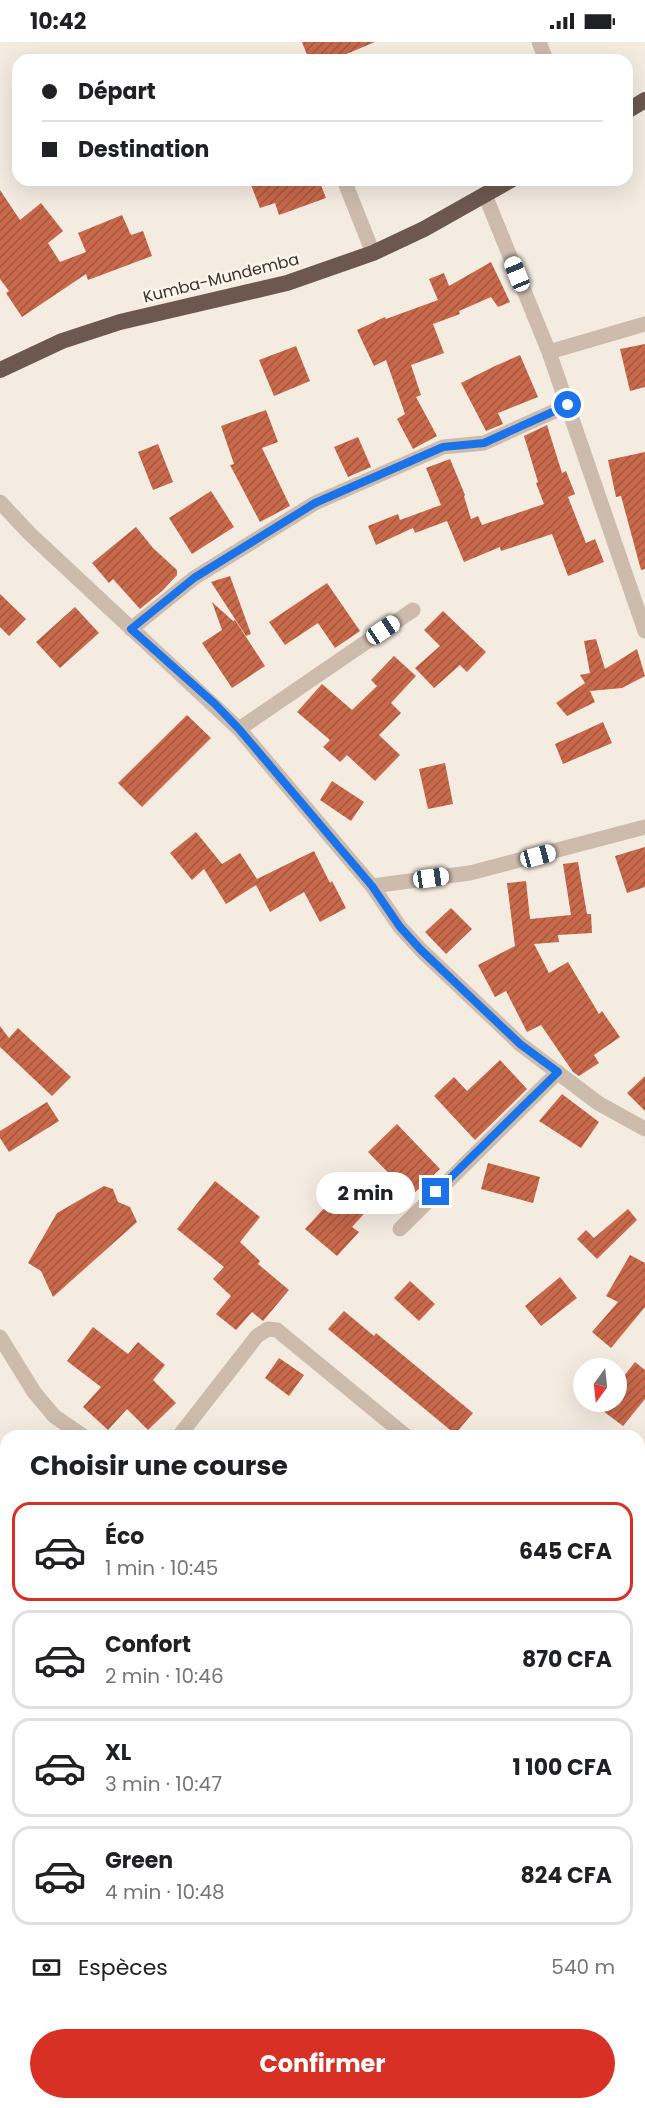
<!DOCTYPE html>
<html lang="fr">
<meta charset="utf-8">
<style>
:root{--surface:#fff;--page:#f6f6f6;--text:#202124;--muted:#757577;--line:#e0e0e0;--accent:#d93025}
body{margin:0;font-family:Poppins,sans-serif;background:var(--page);color:var(--text);height:100vh;display:flex;flex-direction:column;font-size:22px;white-space:nowrap}
*{box-sizing:border-box;margin:0}
p{font-size:20px;color:var(--muted)}
.icon{flex:none;width:33px;height:33px;fill:none;stroke:currentColor;stroke-width:2;stroke-linecap:round;stroke-linejoin:round}
.map{position:relative;flex:1;overflow:hidden}
.panel{position:absolute;left:0px;top:1388px;width:645px;height:680px;display:flex;flex-direction:column;background:var(--surface);border-radius:18px 18px 0 0;box-shadow:0 6px 24px #0002}
.panel>*{flex:none}
.hud{position:absolute;left:12px;top:12px;width:621px;height:132px;border-radius:18px;box-shadow:0 6px 24px #0002;display:grid;align-content:center;height:132px;padding:0 30px;background:var(--surface)}
.needle{width:39px;rotate:195deg}
.controls{position:absolute;left:573px;top:1316px;display:grid;gap:12px}
.controls a{display:grid;place-items:center;width:54px;height:54px;border-radius:50%;background:var(--surface);box-shadow:0 6px 24px #0002;font-size:30px}
.end{position:absolute;width:27px;height:27px;margin:-14px;border:8px solid #1a73e8;background:#fff;box-shadow:0 0 0 3px #fff}
.from{border-radius:50%}
.bubble{position:absolute;height:42px;border-radius:21px;background:var(--surface);box-shadow:0 6px 24px #0002;font-size:20px;font-weight:700;line-height:42px;text-align:center}
.car{position:absolute;width:18px;height:36px;margin:-18px -9px;border-radius:8px;box-shadow:0 0 4px 2px #0007;background:linear-gradient(#fff 24%,#345 0 40%,#fff 0 76%,#345 0 86%,#fff 0)}
.hud b{display:flex;align-items:center;gap:21px;height:57px;font-size:22px}
.hud b+b{border-top:2px solid var(--line)}
.hud i{width:15px;height:15px;background:var(--text)}
ul{padding:0;list-style:none}
li{display:flex;align-items:center;gap:18px;height:99px;margin:0 12px 9px;padding:0 18px;border:3px solid var(--line);border-radius:18px}
li div{flex:1}
li b{display:block;font-size:22px}
li em{font-style:normal;font-weight:700}
li.current{border-color:var(--accent)}
li>.icon{width:54px;height:54px;stroke-width:1.5}
h2{padding:0 30px;font-size:27px;line-height:72px}
.pay{display:flex;align-items:center;gap:15px;height:66px;padding:0 30px;font-size:22px}
.pay p{margin-inline-start:auto}
.button{display:flex;gap:12px;margin-top:auto;padding:12px 30px}
.button a{flex:1;height:69px;border-radius:36px;background:var(--accent);color:#fff;font-size:24px;font-weight:700;line-height:69px;text-align:center}
.status{display:flex;justify-content:space-between;align-items:center;height:42px;padding:0 30px;background:var(--surface);direction:ltr}
.status svg{height:16px;fill:currentColor}
.map>svg:first-child{display:block}
.building{fill:url(#building-hatch)}
.lines{fill:none;stroke-linecap:round;stroke-linejoin:round}
.minor{stroke:#cdbbac;stroke-width:15}
.trunk{stroke:#6c584f;stroke-width:16}
.route{stroke:#1a73e8;stroke-width:8}
.labels{text-anchor:middle;dominant-baseline:central;stroke-width:5;stroke-linejoin:round;paint-order:stroke}
.street-label{font-size:16px;fill:#3b302b;stroke:#fbf5ee}
</style>
<div class="status"><b>10:42</b><svg viewBox="0 0 49 12"><path d="M0 12V9h3v3zM5 12V6h3v6zM10 12V3h3v9zM15 12V0h3v12zM26 1h20v11H26zM47 4h2v5h-2z"/></svg></div>
<div class="map">
<svg width="645" height="2066" viewBox="0 0 645 2066">
<defs>
<pattern id="building-hatch" width="6" height="6" patternUnits="userSpaceOnUse" patternTransform="scale(1.5)"><rect width="6" height="6" fill="#c8694b"/><path d="M-1 1l2-2M0 6l6-6M5 7l2-2" fill="none" stroke="#a4573f"/></pattern>
</defs>
<rect width="100%" height="100%" fill="#f4ebe1"/>
<path class="building" d="M302,0h73l-43,18h-23z
M249,138h70l7,18 -47,17 -4,-12 -15,5z
M0,148l20,30 21,-17 22,28 -15,12 12,19 26,-10 -8,-19 44,-18 9,20 12,-4 9,25 -64,24 -2,-6 -64,43 -16,-24 3,-2 -9,-12z
M491,220l19,40 -12,5 -7,-10 -32,14 1,3 -27,10 11,29 -33,12 10,30 -5,2 21,39 -24,13 -16,-30 8,-5 -19,-54 -12,6 -17,-36 28,-13 1,2 52,-19 -9,-21 15,-6 5,13z
M645,302v43l-15,4 -10,-42z
M296,304l14,35 -36,15 -15,-36z
M520,313l18,42 -40,16 5,11 -17,7 -25,-48 34,-17z
M266,368l12,32 -16,6 28,58 -30,16 -30,-57 4,-1 -13,-38z
M547,383l15,48 4,-2 9,23 -7,3 18,46 9,-4 9,23 -36,14 -16,-42 -51,17 -1,-4 -36,15 -17,-41 -32,12 -2,-5 -37,17 -8,-19 30,-12 2,6 41,-15 -15,-37 24,-9 15,36 -1,1 7,23 7,-3 4,9 62,-21 -8,-21 2,-1 -14,-46z
M358,395l13,30 -23,10 -14,-30z
M158,402l15,38 -20,8 -15,-38z
M645,410v117l-4,1 -20,-74 -5,1 -8,-37z
M211,449l23,36 -42,27 -23,-36z
M136,485l17,21 24,22v5l-15,16 -22,18 -27,-30 -4,4 -17,-20z
M230,534l21,58 -5,2 -35,-54z
M327,541l33,48 -25,17 -17,-25 -33,22 -16,-23z
M0,552l26,25 -17,17 -9,-9z
M212,560l21,19 2,-1 30,46 -33,22 -30,-45 20,-13z
M75,565l24,26 -39,35 -24,-26z
M443,569l43,41 -19,20 -7,-7 -26,23 -19,-20 25,-22 -16,-16z
M596,597l9,30 32,-20 8,27 -23,12 -32,3 5,11 -28,14 -11,-13 29,-20 -5,-8 10,-2 -6,-32z
M394,614l22,20 -25,27 10,10 -22,22 21,20 -25,26 -28,-26 -7,7 -17,-15 7,-7 -33,-28 25,-28 30,26 25,-24 -6,-6z
M187,673l24,23 -69,69 -24,-24z
M603,680l9,21 -49,21 -8,-20z
M445,721l8,41 -25,5 -9,-40z
M332,739l32,21 -13,19 -31,-21z
M196,790l26,32 18,-11 17,26 57,-28 16,32 2,-2 14,27 -26,14 -16,-30 -34,20 -14,-27 -30,19 -22,-35 -12,11 -22,-27z
M645,805v40l-18,6 -12,-37z
M578,820l9,52h4l1,19 -34,2 1,7 -25,2 15,29 19,-11 31,52 3,-3 18,26 -26,18 5,8 -20,13 -6,-4 -32,-47 -14,7 -21,-41 -11,6 -17,-32 37,-19 -8,-63 19,-2 4,38 41,-4 -8,-51z
M451,866l21,21 -26,25 -21,-22z
M0,984l9,12 9,-10 53,49 -19,19 -52,-49z
M500,1018l27,29 -52,51 -41,-44 20,-19 13,14z
M645,1034v35l-18,-18z
M562,1052l37,28 -18,26 -42,-27z
M47,1060l12,19 -50,31 -9,-14v-7z
M397,1082l43,45 -29,27 -43,-44z
M488,1121l52,14 -7,26 -52,-14z
M215,1139l45,36 -20,25 20,19 -2,3 31,26 -26,31 -11,-9 -16,18 -20,-16 15,-18 -18,-17 11,-12 -47,-38z
M104,1144l9,3 5,13 12,5 7,15 -84,75 -12,-26 -13,-8 29,-50z
M351,1145l21,18 -20,22 7,5 -22,24 -32,-27 22,-24 4,4z
M628,1167l9,11 -40,39 -20,-20 9,-9 8,8z
M630,1213l15,8v44l-34,41 -19,-16 26,-30 -12,-6z
M560,1235l17,21 -36,28 -16,-20z
M410,1239l25,23 -16,17 -25,-23z
M344,1269l30,25 2,-3 97,80 -18,21 -127,-105z
M93,1285l35,27 10,-12 27,23 -12,15 23,23 -28,27 -21,-21 -19,21 -25,-23 18,-20 -34,-26z
M279,1316l25,17 -15,21 -24,-18z
M635,1320l10,8v29l-22,27 -24,-18 6,-7h11v-15z"/>
<g class="lines">
<path class="minor" d="M539,0l7,18
M344,138l29,73
M485,153l64,157 96,279
M549,310l96,-28
M0,460l30,32 209,195 133,157 28,41 21,23 99,94 78,59 47,26
M131,587l63,-51 121,-75 128,-56 41,-4 84,-38
M239,687l174,-119
M372,844l98,-13 175,-46
M400,1187l158,-157
M0,1295l34,55 20,24 29,20
M179,1394l78,-100 11,-7 9,1 129,106
M639,1532l6,1
M0,1970l6,-5"/>
<path class="trunk" d="M627,69l18,-11
M0,328l62,-29 58,-19 167,-39 86,-30 51,-24 87,-49"/>
</g>
<g class="lines">
<path class="route" d="M436,1150l122,-120 -38,-28 -99,-94 -21,-23 -28,-41 -133,-157 -24,-25 -84,-75 63,-51 121,-75 128,-56 41,-4 84,-38"/>
</g>
<g class="labels">
<g class="street-label">
<text transform="translate(221 236) rotate(-14)">Kumba-Mundemba</text>
</g>
</g>
</svg>
<div class="controls">
<a><svg class="needle" viewBox="-14 -14 28 28"><path d="M0-13l5 13h-10z" fill="#e53935"/><path d="M0 13l5-13h-10z" fill="#757577"/></svg></a>
</div>
<i class="end from" style="left:568px;top:363px"></i>
<i class="end" style="left:436px;top:1150px"></i>
<div class="bubble" style="left:316px;top:1130px;width:99px">2 min</div>
<i class="car" style="left:517px;top:232px;rotate:338deg"></i>
<i class="car" style="left:383px;top:588px;rotate:56deg"></i>
<i class="car" style="left:538px;top:814px;rotate:75deg"></i>
<i class="car" style="left:431px;top:836px;rotate:82deg"></i>
<div class="hud">
<b><i class="from"></i>Départ</b>
<b><i></i>Destination</b>
</div>
<section class="panel">
<h2>Choisir une course</h2>
<ul>
<li class="current"><svg class="icon" aria-label="car" viewBox="0 0 24 24"><path d="M5 17H2v-5l4-1 3-4h7l3 4 3 1v5h-3M9 17h6M6 11h13"/><circle cx="7" cy="17" r="2"/><circle cx="17" cy="17" r="2"/></svg><div><b>Éco</b><p>1 min · 10:45</p></div><em>645 CFA</em></li>
<li><svg class="icon" aria-label="car" viewBox="0 0 24 24"><path d="M5 17H2v-5l4-1 3-4h7l3 4 3 1v5h-3M9 17h6M6 11h13"/><circle cx="7" cy="17" r="2"/><circle cx="17" cy="17" r="2"/></svg><div><b>Confort</b><p>2 min · 10:46</p></div><em>870 CFA</em></li>
<li><svg class="icon" aria-label="car" viewBox="0 0 24 24"><path d="M5 17H2v-5l4-1 3-4h7l3 4 3 1v5h-3M9 17h6M6 11h13"/><circle cx="7" cy="17" r="2"/><circle cx="17" cy="17" r="2"/></svg><div><b>XL</b><p>3 min · 10:47</p></div><em>1 100 CFA</em></li>
<li><svg class="icon" aria-label="car" viewBox="0 0 24 24"><path d="M5 17H2v-5l4-1 3-4h7l3 4 3 1v5h-3M9 17h6M6 11h13"/><circle cx="7" cy="17" r="2"/><circle cx="17" cy="17" r="2"/></svg><div><b>Green</b><p>4 min · 10:48</p></div><em>824 CFA</em></li>
</ul>
<div class="pay"><svg class="icon" aria-label="cash" viewBox="0 0 24 24"><path d="M3 7h18v10H3z"/><circle cx="12" cy="12" r="2"/></svg>Espèces<p>540 m</p></div>
<div class="button"><a>Confirmer</a></div>
</section>
</div>
